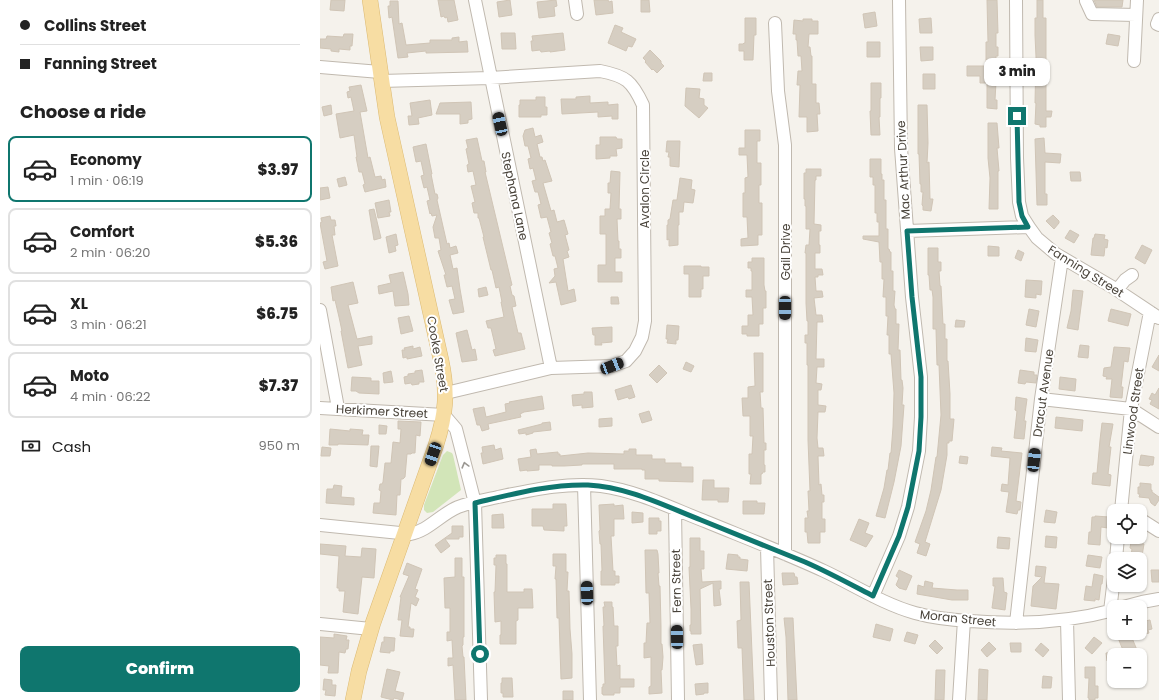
<!DOCTYPE html>
<meta charset="utf-8">
<style>
:root{--surface:#fff;--page:#f2f2f2;--text:#222;--muted:#767676;--line:#e0e0e0;--accent:#0f766e}
body{margin:0;font-family:Poppins,sans-serif;background:var(--page);color:var(--text);height:100vh;display:flex;flex-direction:column;font-size:15px;white-space:nowrap}
*{box-sizing:border-box;margin:0}
p{font-size:13px;color:var(--muted)}
.icon{flex:none;width:22px;height:22px;fill:none;stroke:currentColor;stroke-width:2;stroke-linecap:round;stroke-linejoin:round}
.map{position:relative;flex:1;overflow:hidden}
.drawer{display:flex;flex-direction:column;background:var(--surface);width:320px}
.drawer>*{flex:none}
.hud{display:grid;align-content:center;height:88px;padding:0 20px;background:var(--surface)}
.fabs{position:absolute;left:787px;top:504px;display:grid;gap:8px}
.fabs a{display:grid;place-items:center;width:40px;height:40px;border-radius:8px;background:var(--surface);box-shadow:0 1px 3px #0004;font-size:20px}
.end{position:absolute;width:18px;height:18px;margin:-9px;border:5px solid #0f766e;background:#fff;box-shadow:0 0 0 2px #fff}
.from{border-radius:50%}
.bubble{position:absolute;height:28px;border-radius:8px;background:var(--surface);box-shadow:0 1px 3px #0004;font-size:13px;font-weight:800;line-height:28px;text-align:center}
.car{position:absolute;width:12px;height:24px;margin:-12px -6px;border-radius:5px;box-shadow:0 0 3px 1px #0007;background:linear-gradient(#222 24%,#8ab4d8 0 40%,#222 0 76%,#8ab4d8 0 86%,#222 0)}
.hud b{display:flex;align-items:center;gap:14px;height:38px;font-size:15px}
.hud b+b{border-top:1px solid var(--line)}
.hud i{width:10px;height:10px;background:var(--text)}
ul{padding:0;list-style:none}
li{display:flex;align-items:center;gap:12px;height:66px;margin:0 8px 6px;padding:0 12px;border:2px solid var(--line);border-radius:8px}
li div{flex:1}
li b{display:block;font-size:15px}
li em{font-style:normal;font-weight:800}
li.on{border-color:var(--accent)}
li>.icon{width:36px;height:36px;stroke-width:1.5}
h2{padding:0 20px;font-size:18px;line-height:48px}
.pay{display:flex;align-items:center;gap:10px;height:44px;padding:0 20px;font-size:15px}
.pay p{margin-inline-start:auto}
.button{display:flex;gap:8px;margin-top:auto;padding:8px 20px}
.button a{flex:1;height:46px;border-radius:8px;background:var(--accent);color:#fff;font-size:16px;font-weight:800;line-height:46px;text-align:center}
main{display:flex;flex:1;min-height:0}
.map>svg:first-child{display:block}
.green{fill:#d2e5b8}
.building{fill:#d6cec2;stroke:#d0c5b6}
.lines{fill:none;stroke-linecap:round;stroke-linejoin:round}
.minor-casing{stroke:#c0b9af;stroke-width:14}
.major-casing{stroke:#dcba73;stroke-width:16}
.minor{stroke:#fff;stroke-width:12}
.major{stroke:#f7dda3;stroke-width:15}
.oneway{stroke:#9b9893}
.route{stroke:#0f766e;stroke-width:5}
.labels{text-anchor:middle;dominant-baseline:central;stroke-width:4;stroke-linejoin:round;paint-order:stroke}
.street-label{font-size:12px;fill:#49433a;stroke:#fff}
</style>
<main>
<section class="drawer">
<div class="hud">
<b><i class="from"></i>Collins Street</b>
<b><i></i>Fanning Street</b>
</div>
<h2>Choose a ride</h2>
<ul>
<li class="on"><svg class="icon" aria-label="car" viewBox="0 0 24 24"><path d="M5 17H2v-5l4-1 3-4h7l3 4 3 1v5h-3M9 17h6M6 11h13"/><circle cx="7" cy="17" r="2"/><circle cx="17" cy="17" r="2"/></svg><div><b>Economy</b><p>1 min · 06:19</p></div><em>$3.97</em></li>
<li><svg class="icon" aria-label="car" viewBox="0 0 24 24"><path d="M5 17H2v-5l4-1 3-4h7l3 4 3 1v5h-3M9 17h6M6 11h13"/><circle cx="7" cy="17" r="2"/><circle cx="17" cy="17" r="2"/></svg><div><b>Comfort</b><p>2 min · 06:20</p></div><em>$5.36</em></li>
<li><svg class="icon" aria-label="car" viewBox="0 0 24 24"><path d="M5 17H2v-5l4-1 3-4h7l3 4 3 1v5h-3M9 17h6M6 11h13"/><circle cx="7" cy="17" r="2"/><circle cx="17" cy="17" r="2"/></svg><div><b>XL</b><p>3 min · 06:21</p></div><em>$6.75</em></li>
<li><svg class="icon" aria-label="car" viewBox="0 0 24 24"><path d="M5 17H2v-5l4-1 3-4h7l3 4 3 1v5h-3M9 17h6M6 11h13"/><circle cx="7" cy="17" r="2"/><circle cx="17" cy="17" r="2"/></svg><div><b>Moto</b><p>4 min · 06:22</p></div><em>$7.37</em></li>
</ul>
<div class="pay"><svg class="icon" aria-label="cash" viewBox="0 0 24 24"><path d="M3 7h18v10H3z"/><circle cx="12" cy="12" r="2"/></svg>Cash<p>950 m</p></div>
<div class="button"><a>Confirm</a></div>
</section>
<div class="map">
<svg width="839" height="700" viewBox="0 0 839 700">
<rect width="100%" height="100%" fill="#f5f2ec"/>
<path class="green" d="M127,451l5,2 1,2 8,35 -28,22 -6,1 -3,-3v-5l19,-50z"/>
<path class="building" d="M11,0h14l-1,11 -14,-1z
M118,0h16l4,20 -10,2 -1,-5 -2,1 -1,-2 -3,1z
M190,0l2,15 -13,2 -2,-15z
M236,0l1,6 -3,1 1,9 -16,2 -2,-16z
M274,0h14l1,2 3,-1 1,12 -17,2z
M321,0h8l1,12h-9z
M667,0h10l1,33h-2v14h2v9h-2v4h-1l2,22h-1l-1,18h2v9l-10,-1v-25h-7v-7h-13v-10h19v-24h2z
M717,0h6v18h3v93h6l-1,6h-5v10h-6v-2l-5,-1 1,-21h-1l1,-46 -1,-22v-17h2z
M774,0h29l-1,7h-25z
M70,1h8l1,23 3,-1 4,22 24,-2v-3h22v-2l7,-1v5l8,-1 1,11 -42,1v-2l-19,2 1,4 -10,1 -6,-41 -3,1 -1,-12h2z
M555,12l2,14 -12,2 -2,-14z
M425,18h11v17h-2l-1,25h-9v-9h-5v-7h4l1,-1h1z
M611,18l1,15h-12l-1,-14z
M483,19h9v2h6v13h-9l-1,13h2l1,9h1v28h4v19h3l1,11h-3l1,17 -11,1v-15h-8l1,-32h-3l1,-14h4l-1,-15h-3l-1,-16h-1v-6h-3l1,-14 9,1z
M295,25l8,3 -2,4 15,7 -4,8 -4,-1 -2,5 -18,-8z
M181,33h14l1,16h-14z
M243,33l2,17 -15,2v-1l-9,1 -1,-2 -8,1 -1,-10h2l-1,-5z
M24,34h9l-1,12h-2v4l-11,-1v3l-8,-1v-2l-11,-1v-9h6l1,-3 16,1z
M788,34l12,2 -2,10 -12,-2z
M547,42h13v15h-13z
M600,47h13v13l-12,1z
M330,50l11,11v2l3,3 -7,7 -4,-4 -1,1 -7,-8 1,-1 -3,-3z
M384,73h8v8h-9z
M603,74h12v15h-12z
M551,83h10v15h-1v19h-1l1,18h-9l-1,-24h1z
M41,85l6,26 -7,1 8,46 2,-1 5,20 6,-1 1,4 3,-1 1,8 -21,5 -2,-7 2,-1 -3,-12h-3l-3,-15h1l-3,-22 -14,3 -4,-24 18,-3 -3,-14 -3,1 -1,-6 3,-1 -1,-4z
M366,88l14,1 -1,9 5,1v6l4,3 -9,10 -14,-12z
M270,96v7l18,-1v3l10,-1v15h-6v-3l-14,1v-5l-36,2 -1,-15h15v-2z
M216,97h9v10h2v8h-6v2h-22v-12h1v-5h16z
M110,100l2,15 -14,3 1,6 -10,1 -1,-9h4l-2,-13z
M151,102l1,17 -4,1v3l-8,1v-10h-24l4,-11z
M11,105l1,9 -8,2 -2,-9z
M598,105h9l1,38 -1,20 2,-1 1,37h3l-2,12 -8,-1v-4l-1,-1 1,-13h-2v-8h-1l-1,-30h-1z
M668,123h9l2,25h-2l2,23h-1v38h-9l1,-31 -2,-20z
M213,128l2,9 6,-2 2,7 -6,2 3,13h2l1,4 2,-1 7,21 -9,2 8,28 3,-1 3,12 7,-2 4,14 -3,1 4,15 -2,1 2,6 -6,2 5,32 6,-2 2,12 -15,4 -5,-23 -7,1 6,-7 -1,-7 4,-1 -3,-12h-2l-3,-12 2,-1 -3,-10 2,-1 -4,-15 -6,1 -3,-13 3,-1 -3,-12h-3l-3,-11 4,-1 -3,-12 -3,1 -2,-10 3,-1 -3,-12h-3l-2,-10 2,-6z
M425,130h15v11h-3v22h4v22h-2v18h3v32h-4v10l-17,1v-7l7,-1 -1,-21h-4v-24h2v-15l3,-1 -1,-22h-8v-7h6z
M280,137h16l1,2h5v9l-6,1 1,7h-7v2l-14,1v-14h4z
M157,138l5,23h2l2,11h-1l27,113 -2,1 2,9 2,1 2,10 -4,1 6,26h3l4,16 -30,7 -2,-6 3,-1 -5,-21h-3l-2,-7 18,-4 -3,-15h1l-3,-15 -3,1 -4,-18h-1l-8,-33h1l-5,-19h-1v-5h-4l-2,-10 3,-1 -4,-16 5,-1 -3,-14 -5,1 -1,-7 2,-1 -3,-15 2,-1 -2,-8z
M724,138l1,15 16,1 -1,9 -15,-1v32h2v11h-10l-2,-66z
M347,141h13l-1,26 -9,-1v-9h-2l1,-5h-3z
M106,144l6,30h-1l4,20h2l1,4 -1,2 10,44 2,-1 1,5 6,-2 2,7 -8,2 3,14 4,-1 3,21 4,23 -11,2 -4,-14 6,-1 -3,-13 -5,1 -3,-12h2l-8,-24 3,-1 -2,-12h-4l-2,-11 4,-12 -5,1 -1,-3 -1,1 -3,-13 3,-1 -3,-13 -3,1 -3,-12 3,-1 -3,-14 -5,1 -3,-15z
M550,159h11v15h1v6h2v20h2v29h2v20h1l1,3h1v19h2v20h2l-1,14 1,4h1v15h3l-1,26h2l1,30h1l1,8 -1,17h2l-3,41 -7,36 -9,36 -9,-2 8,-28 3,-18h1l2,-17h1l2,-26 1,-34 -3,-39h-2v-19h-2l1,-19h-2v-19h-3l1,-18h-2v-17h-2l-1,-20 -16,-3v-3h16v-14h-2v-9h-2v-28h-2v-8h-3z
M486,169h15v7h-5v4h-1l-1,44 7,1v6h-2v14h1v8h-5v16h7l1,6h-5v2h-3l1,14h6l1,6 -9,1 2,17h6l1,7h-6l-1,37h8v8h-7l-1,16 6,1 -1,6h-3v15l8,1 -1,6h-7l-1,26 1,10h5l1,8h-6l1,29 2,-1 1,11h2v7h-2v17h3v13h-5v11h-12l-1,-11h-2v-14h3l-1,-7h2l-1,-20h2l-2,-51v-75h-1v-22h-2v-8h3v-14h-1l-1,-18v-50h-1l1,-8h3l1,-16h-4v-23h-1v-7h-1v-26h2z
M291,171l9,1 -1,37h2v10h-4l1,22h1v8h2v9h-6v14h7v10h-24v-17h8v-31h-6v-18h5v-7h5l1,-16h-3v-10h2z
M750,172h10l1,9h-10z
M25,177l2,8 -8,2 -2,-8z
M360,178l12,2 -1,9 4,1 -2,13 -9,-1 -1,10h-4v13h-1v20l-9,1v-7l-2,1v-15h1v-5l2,-1 3,-19h4z
M8,187l2,11 -10,2v-12z
M69,200l2,12h-2l1,4 -12,2 -3,-15z
M54,209l7,29 -7,2 -5,-30z
M733,215l6,6v2l-5,6 -8,-8z
M10,216l1,4h4l1,6h-2l1,9h-3l6,31 -13,3 -2,-7 4,-1 -7,-38 2,-1 -1,-4z
M750,230l9,5 -5,8 -9,-5z
M76,234l2,11 -3,1 1,5 -7,2 -3,-16z
M775,234l10,1 -1,4 4,1 -1,8 -2,-1 -1,9 -13,-1 2,-17h1z
M822,245l10,5 -7,14 -10,-6z
M668,246l11,1v9h-11z
M608,248h10v14h3v9h-2l1,15h1l2,38h2v15h2v22h1l2,33v25h4l-2,22h-3v2h-2v12l-6,35 -16,52 5,2 -4,12 -9,-3 3,-9 -5,-2 11,-31 5,-21 5,-33h1l4,-42 -2,-50h-2l-1,-36h-3v-32l-1,-7h-2l-1,-15h-1z
M698,250l6,3 -3,8 -6,-3z
M432,258h12v27l1,6h1v17h-3v16h-4v12h-12v-2h-5v-8h6v-11h5l-1,-18h-6v-7h6v-19h-1v-3h-3v-6h4z
M364,266h17v1h8v9h-6v13h-2v8h-12v-23h-5z
M83,272l5,22 1,11 -14,1 -2,-15 -14,3 -1,-8 13,-3 -2,-8z
M706,280l16,1 -1,14 -5,-1v4l-11,-1z
M33,282l5,21 -10,2 9,34 15,-3v8l-14,2 4,19 -14,3 -7,-37h1l-3,-14 -4,-17 -2,1 -2,-14z
M166,287l2,8 -9,2 -1,-8z
M753,290l10,1 -5,39 -11,-2 4,-17z
M291,297h7l1,7h-8z
M709,309l10,2 -3,16 -10,-2z
M791,309l20,5 -3,12 -20,-5z
M89,316l4,15 -12,3 -3,-16z
M636,320l9,1 -1,6h-9z
M347,325l12,1 -1,14h-2v4l-9,-1 1,-4h-2z
M292,327v15l-11,1 1,2h-7v-10h-2l-1,-7z
M147,330l5,20 3,-1 2,11 -15,2 -6,-29z
M706,338l12,2 -2,12 -11,-1z
M760,345l9,1 -1,12 -10,-1z
M93,346v3l7,-2 2,9 -15,3v-2l-4,1 -1,-8h3l-1,-2z
M794,347l16,1 -2,14 -4,-1 -3,26h2l-1,11 -12,-1 2,-18h-6l1,-2 -4,-1 1,-8 7,-1z
M434,353h9v39h-3l1,16h2l1,35h2v7h-2v15h1v7h-2l-1,2h-1v10h-11l1,-10h-2v-20h3l1,-18h-3v-20h-7l-1,-18h6v-11l7,-1z
M839,355v16l-7,-4z
M366,362l8,4 -3,6 -8,-3z
M339,365l8,8 -10,10 -8,-8z
M102,370l2,12h-5v2l-7,1 -1,-2 -6,1 -1,-7 4,-1v-2l7,-1v-2z
M700,370l14,2v3h3l-1,8 -10,-1 -1,2 -7,-1z
M71,371l2,11 -9,1 -1,-10z
M32,377l19,1v3h8v13l-20,-1 -3,-2h-5z
M740,377l16,2 -1,12 -16,-2z
M311,385l4,12 -6,2 -1,-2 -10,3 -3,-10z
M839,388v21l-9,-5 2,-4 -3,-1 3,-6 3,2z
M264,392h8l1,15 -11,1v-3l-9,1 -1,-11 12,-1z
M222,396l2,13 -20,3 -4,2 1,3 -33,7 1,5 -7,2 -2,-6h-3l-4,-16 11,-2 2,10 20,-5 -1,-8 5,-1 -1,-1z
M696,397l11,2 -3,22h2l-2,18 -10,-1 3,-27 -2,-1z
M329,411l3,9 -10,3 -3,-9z
M736,417l27,3 -1,11 -27,-3z
M292,418v8l-13,1v-8z
M78,421l23,1 -1,14 -4,-1 -1,18h-3l-1,1h-4l-2,23 -2,2h-2l-1,16h-3l-1,20 -23,-2 1,-10h6l1,-12 -2,-1 1,-6h2l1,-2 2,-19h6l2,-21 7,1 1,-14h-3z
M230,422l1,8 -18,2v1l-7,2v-2l-7,1 -1,-4 24,-6v-1z
M782,423l11,1 -4,23h2l-3,27 3,1 -1,11 -18,-2 1,-11h4l3,-33z
M59,425l8,1 -1,8h-7z
M10,429l20,2v-2l13,1 -1,5h7l-1,10 -30,-1v1h-9z
M174,445l1,5 6,-2 2,11 -20,5 -2,-11h2l-1,-6z
M51,446h8l-2,21 -7,-1z
M2,447l9,1 -1,8h-9z
M672,447l10,1 -1,3 21,2 -6,48 5,1 -1,8h-2l-1,4 -11,-2 3,-20 -8,-1 1,-7 6,1 2,-27 -19,-2z
M216,449l1,5 21,-2v2h2v2l28,-3 36,1v-3h5v-2h7v6h16v4h13v4h16v4h12v15l-34,-1v-2h-14v-9h-3v-1h-28v-5h-32v1l-18,1h-12v-1h-13v5l-12,1v-1l-7,1 -2,-12 13,-2 -1,-7z
M821,455l13,2 -1,8h-3l-1,1 -10,-1z
M640,456l8,1 -1,7 -8,-1z
M383,480h11v8h15l-1,14h-10v-2h-16z
M820,483l11,1v6h1v2l7,5v3l-4,6 -4,-3 -2,-5 -10,-1 1,-3h-2v-7h2z
M14,485l8,1 -1,11 13,1v7l-28,-2 1,-14h6z
M423,501h14v2h8l-1,11h-21z
M233,504h13l1,22h-3v5l-20,-1 -1,-4h-11v-17h21z
M294,504v2l9,-1 1,14h-10v17h-3l2,35h2v5h4v7h-4v2h-14v-14h1l-1,-27h-1l-1,-13 1,-1 -1,-25z
M726,510l11,2 -2,11 -11,-1z
M312,512l11,1v9l-11,1z
M183,514l1,14h-12v-13z
M775,516l14,1 -1,11 -7,-1 -1,18 -12,-1 1,-12h2l1,-15h3z
M329,518h10v3h2v10h-4v3h-8z
M539,519l10,4 -4,10 8,3 -7,11 -16,-7z
M132,526h11v11h-4v2h-14l5,7 -9,7 -6,-8 17,-12z
M726,536l11,1 -1,11 -11,-1z
M678,537l12,1 -1,11 -12,-1z
M370,538h10v13h4v18h-3l1,13 19,-1v8h-2l2,16 -7,1 -1,-23 -13,6 1,45h-10v-3h-1v-6h1v-16l-2,-42h1z
M811,542l13,2 -2,12 -11,-1 1,-6 -2,-1z
M0,544l26,2 -1,10 16,1 1,-9 14,1 -2,29 -12,-1 -4,37 -15,-2 2,-21h-6v-3h-2l2,-32 -19,-2z
M325,550h12l1,4 1,19h-1l1,13h1l1,41v17h1l1,13 -1,13h-1l1,23 -13,1v-7l2,-1v-29l-7,1v-15h2l1,-20h3l-1,-30h-3z
M233,554h13v18h2l-1,19h2l1,38 2,25v24l-11,1 -2,-61h-2l-1,-39h-1l1,-13h-3z
M408,554l10,1v2h2v2l8,1 -1,11 -21,-2z
M176,555h10v9h1v28h17v-3h8l1,19h-15v12l-2,1v23h-16v-9h1v-14l-6,1 -1,-30h1l1,-27h-2v-7h2z
M768,555l14,2 -2,11 -14,-2z
M135,558h7v19h2v60h-1v8l-1,1 1,11h1l2,43h-11l-2,-35 -5,1v-8h5l-1,-18 -5,1v-9h3v-24h-5l-1,-30 11,-1z
M87,563l15,6 -7,20 3,1 -3,7 4,2 -3,7 -5,-3 -3,24h2v2h4l-1,8 -13,-1 2,-16h-4l3,-23h-1l9,-21 -6,-2z
M716,566l10,1 -2,16 15,1 -3,25 -25,-3 2,-20 9,-9 -7,-1z
M579,570l13,6 -6,14 -7,-2 -3,-3 3,-7 -3,-2z
M831,570h8v12h-7z
M462,573h12l1,4h2l1,7 -15,1z
M774,574l9,2 -1,8h-1l-2,16 -4,-1v2l-11,-1 2,-14 6,1z
M673,578h10l1,14 3,1 -2,17 -13,-2 3,-22h-2z
M605,581l8,2 -1,5 25,2h11v10h-16l-35,-6 1,-9 6,2z
M420,582h9l5,118h-10l-2,-52h-4l-1,-27 4,-1z
M284,602h8v5h1l1,19h4v20h-2l1,20 3,-1v14h14v8h-14v6h-6v2h-11v-1h-1v-7h1v-3h2l-2,-58h1l-1,-19h2z
M464,618h9l4,82h-9l-2,-63z
M830,620l2,9 -4,1 1,3 -17,5 5,12 -12,5 -9,-22h26l-2,-11z
M556,624l17,5 -3,12 -17,-4z
M587,632l11,3 -3,9 -11,-3z
M14,634l13,2 -1,4h3l-1,9h-2l-1,4 -6,-1 -1,21h-10l1,-7 -9,-1v-28l14,1z
M64,637l11,1 -1,13h-4v2l-10,-1 2,-10h2z
M774,637l8,6 -10,11 -7,-6z
M615,640l8,8 -6,6 -8,-8z
M669,642l7,7 -9,8 -6,-7z
M690,643h11v9h-10z
M721,643l8,7 -6,7 -8,-7z
M382,644l1,20 -7,1 -3,-20z
M794,652v8l-7,1 -1,-8z
M765,667h10v19h3v12h-3v2h-6v-2h-1l1,-20h-4z
M67,669l13,3 -5,19 9,2 -2,7 -8,-2 -1,2 -12,-3z
M659,669l9,1 -1,30h-9z
M616,670h9l-1,30h-9z
M723,676l9,1 -1,11h-9z
M182,678h10l1,19h-10v-4h-2v-10h1z
M4,679l8,1v5h4l-1,11 -10,-1 1,-5h-3z
M388,683v10h-4v1l-8,1 -1,-11z
M243,691h10v9h-10z"/>
<g class="lines">
<g class="minor-casing">
<path id="minor" d="M155,0l76,368
M255,0l2,14
M696,0l1,158 2,44 3,14 7,11 8,11 19,16 58,34 45,30
M766,1l6,13 44,1
M839,19l-2,5 2,1
M455,23l3,68 7,54v409
M814,61l3,-61
M0,67l60,5
M61,81l109,-3 110,-7c26,5 32,10 43,34l2,216 -3,16 -7,14 -9,10 -14,5 -61,2 -105,25
M587,231l122,-4
M797,290l8,-10 7,-5
M0,310l18,98
M721,399l90,10 28,18
M0,408l124,7 12,14 19,74 6,197
M264,485l6,215
M355,510l3,190
M801,511l10,-102 19,-97
M820,519l19,12
M0,525l90,9c18,-3 31,-20 48,-27 13,-5 27,-7 40,-10 34,-7 68,-15 103,-11 37,5 72,23 106,36 39,16 78,31 117,49 30,14 59,33 91,42 18,5 37,7 55,8 49,4 96,2 144,-11
M447,547l4,153
M796,559l2,-22
M553,596l26,-60 9,-29 11,-56 2,-34v-40l-9,-80 -11,-149 -2,-148
M803,607l19,-5 17,-3
M790,611l4,-33
M747,620l2,80
M696,623l25,-224 21,-141
M0,624l51,5
M639,700l5,-80"/>
</g>
<g class="major-casing">
<path id="major" d="M33,700l6,-29 14,-48 63,-178c10,-31 12,-53 5,-85l-54,-243 -17,-117"/>
</g>
<use href="#minor" class="minor"/>
<use href="#major" class="major"/>
</g>
<defs><path id="oneway-chevron" d="M-2-3.5L2.5 0L-2 3.5" fill="none" stroke-width="1.6" stroke-linecap="round" stroke-linejoin="round"/></defs>
<use class="oneway" href="#oneway-chevron" transform="translate(145 465) rotate(-105)"/>
<g class="lines">
<path class="route" d="M160,654l-5,-151c38,-9 75,-19 113,-18 40,2 77,21 113,35 34,14 69,28 104,42 23,10 45,22 68,34l26,-60 9,-29 11,-56 2,-34v-40l-9,-80 -5,-66 121,-4 -6,-11 -3,-14 -2,-86"/>
</g>
<g class="labels">
<g class="street-label">
<text transform="translate(583 170) rotate(-93)">Mac Arthur Drive</text>
<text transform="translate(324 189) rotate(-90)">Avalon Circle</text>
<text transform="translate(195 196) rotate(78)">Stephana Lane</text>
<text transform="translate(465 252) rotate(-90)">Gail Drive</text>
<text transform="translate(766 271) rotate(32)">Fanning Street</text>
<text transform="translate(118 354) rotate(80)">Cooke Street</text>
<text transform="translate(723 393) rotate(-82)">Dracut Avenue</text>
<text transform="translate(62 411) rotate(3)">Herkimer Street</text>
<text transform="translate(813 411) rotate(-82)">Linwood Street</text>
<text transform="translate(356 581) rotate(-91)">Fern Street</text>
<text transform="translate(638 618) rotate(6)">Moran Street</text>
<text transform="translate(449 623) rotate(-92)">Houston Street</text>
</g>
</g>
</svg>
<div class="fabs">
<a><svg class="icon" aria-label="locate" viewBox="0 0 24 24"><circle cx="12" cy="12" r="6"/><path d="M12 2v4M12 18v4M2 12h4M18 12h4"/></svg></a>
<a><svg class="icon" aria-label="layers" viewBox="0 0 24 24"><path d="M12 4l9 5-9 5-9-5zM3 14l9 5 9-5"/></svg></a>
<a>+</a>
<a>−</a>
</div>
<i class="end from" style="left:160px;top:654px"></i>
<i class="end" style="left:697px;top:116px"></i>
<div class="bubble" style="left:664px;top:58px;width:66px">3 min</div>
<i class="car" style="left:180px;top:124px;rotate:348deg"></i>
<i class="car" style="left:465px;top:308px;rotate:180deg"></i>
<i class="car" style="left:292px;top:366px;rotate:69deg"></i>
<i class="car" style="left:113px;top:454px;rotate:199deg"></i>
<i class="car" style="left:714px;top:460px;rotate:6deg"></i>
<i class="car" style="left:267px;top:593px;rotate:358deg"></i>
<i class="car" style="left:357px;top:637px;rotate:359deg"></i>
</div>
</main>
